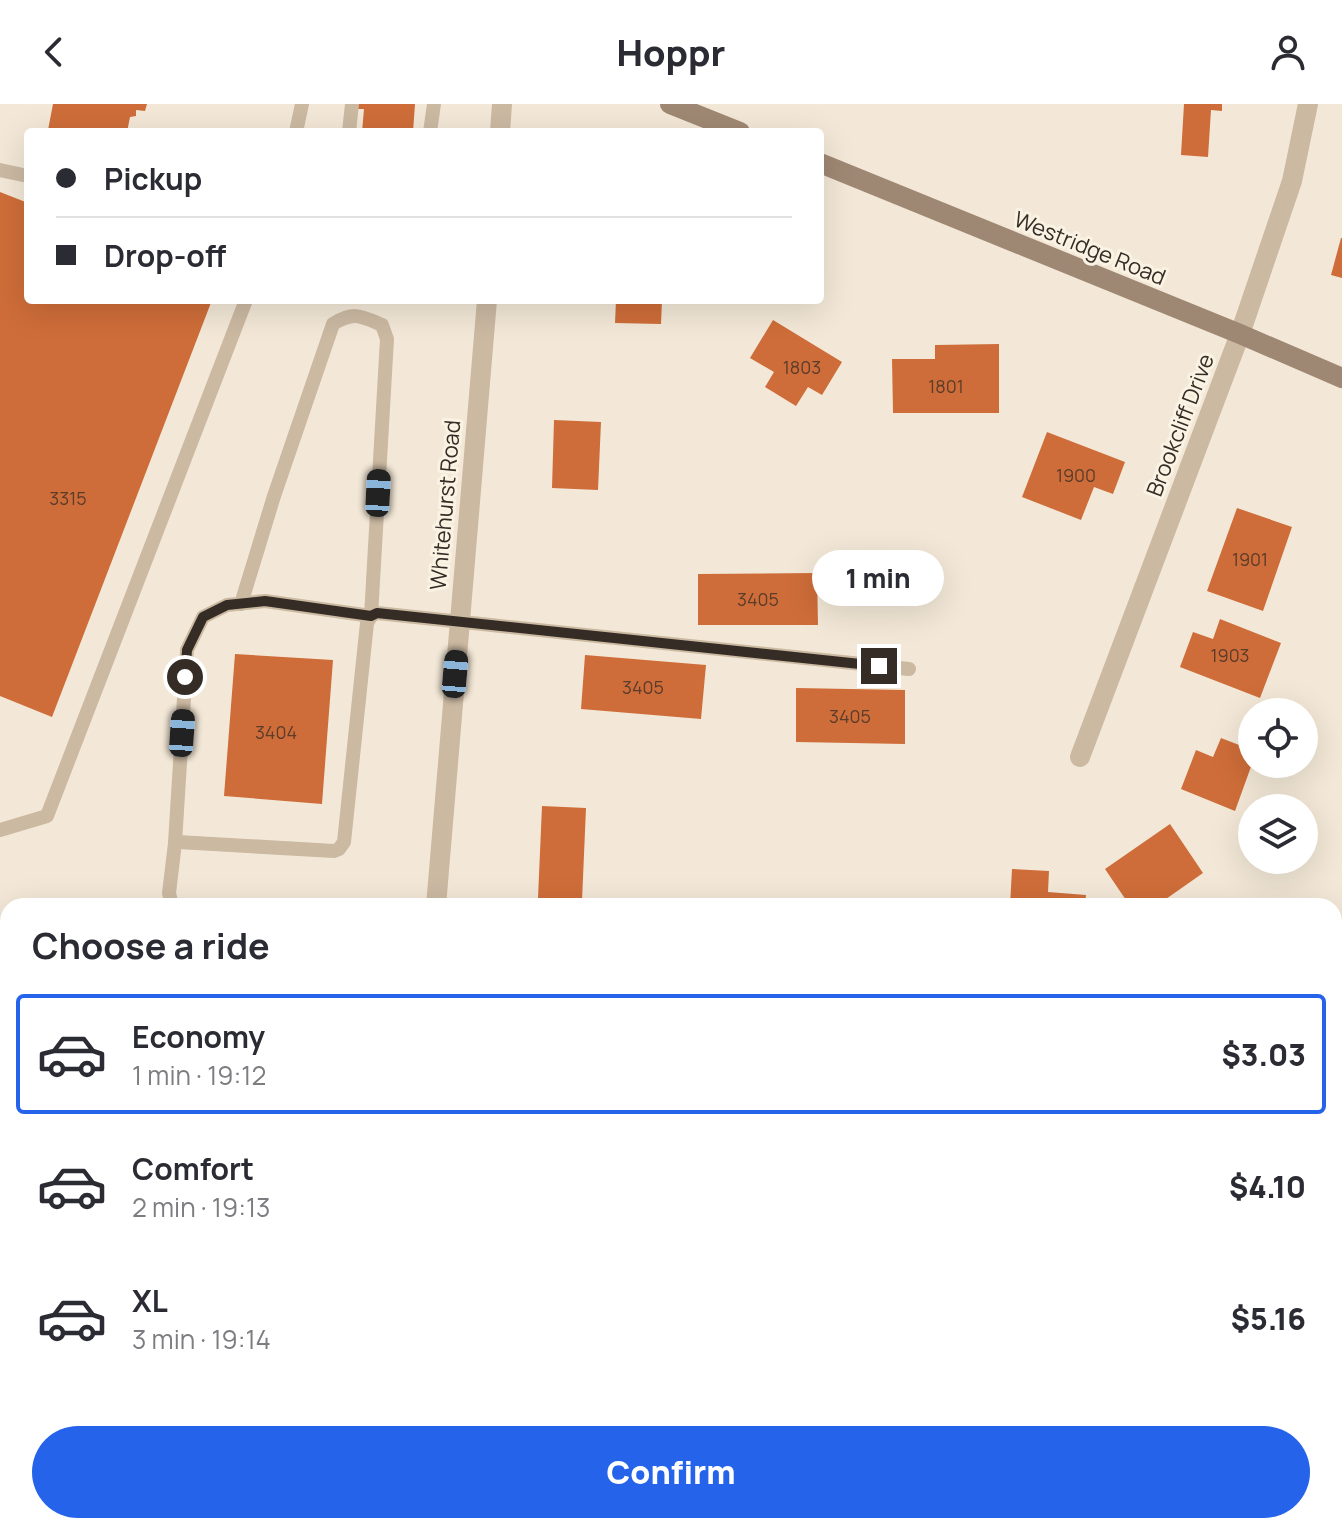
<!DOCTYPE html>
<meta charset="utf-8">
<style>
:root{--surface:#fff;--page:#f7f7f7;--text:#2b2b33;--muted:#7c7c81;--line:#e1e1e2;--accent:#2563eb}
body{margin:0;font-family:Manrope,sans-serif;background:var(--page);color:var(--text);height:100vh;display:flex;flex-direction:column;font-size:30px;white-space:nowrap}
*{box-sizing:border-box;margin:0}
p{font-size:26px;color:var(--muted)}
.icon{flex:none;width:44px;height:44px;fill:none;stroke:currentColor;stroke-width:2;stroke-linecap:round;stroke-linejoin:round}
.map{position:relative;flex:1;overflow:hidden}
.side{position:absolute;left:0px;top:794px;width:1342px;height:636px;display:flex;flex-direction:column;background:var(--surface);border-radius:24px 24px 0 0;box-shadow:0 8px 32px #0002}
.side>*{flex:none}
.banner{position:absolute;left:24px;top:24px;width:800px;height:176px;border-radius:8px;box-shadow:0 8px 32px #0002;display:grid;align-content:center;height:176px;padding:0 32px;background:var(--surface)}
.controls{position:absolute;left:1238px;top:594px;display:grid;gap:16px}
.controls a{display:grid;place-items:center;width:80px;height:80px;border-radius:50%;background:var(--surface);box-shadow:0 8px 32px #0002;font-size:40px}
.end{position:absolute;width:36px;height:36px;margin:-18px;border:10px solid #352c25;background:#fff;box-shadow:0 0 0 4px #fff}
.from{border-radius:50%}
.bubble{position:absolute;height:56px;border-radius:28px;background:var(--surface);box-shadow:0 8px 32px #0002;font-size:26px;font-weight:800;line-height:56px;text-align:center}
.car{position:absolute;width:24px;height:48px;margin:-24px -12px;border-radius:10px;box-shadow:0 0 6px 2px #0007;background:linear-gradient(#222 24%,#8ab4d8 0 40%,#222 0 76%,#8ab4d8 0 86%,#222 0)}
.banner b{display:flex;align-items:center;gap:28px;height:76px;font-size:30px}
.banner b+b{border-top:2px solid var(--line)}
.banner i{width:20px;height:20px;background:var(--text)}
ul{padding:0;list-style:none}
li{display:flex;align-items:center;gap:24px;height:120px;margin:0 16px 12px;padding:0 16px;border:4px solid transparent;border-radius:8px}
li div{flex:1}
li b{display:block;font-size:30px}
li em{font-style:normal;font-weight:800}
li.selected{border-color:var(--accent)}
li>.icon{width:72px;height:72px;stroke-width:1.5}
h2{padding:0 32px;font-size:36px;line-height:96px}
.button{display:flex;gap:16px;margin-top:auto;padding:16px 32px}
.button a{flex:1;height:92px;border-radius:48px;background:var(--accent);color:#fff;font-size:32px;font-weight:800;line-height:92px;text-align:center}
header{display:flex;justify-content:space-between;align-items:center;height:104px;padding:0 32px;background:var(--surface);font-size:36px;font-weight:800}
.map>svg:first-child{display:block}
.building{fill:#ce6d39}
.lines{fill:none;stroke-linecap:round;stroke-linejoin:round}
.lane{stroke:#cbb9a2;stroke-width:14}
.street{stroke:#cbb9a2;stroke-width:20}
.secondary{stroke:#9f8873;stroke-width:20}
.route{stroke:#352c25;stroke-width:10}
.labels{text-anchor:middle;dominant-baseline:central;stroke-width:6;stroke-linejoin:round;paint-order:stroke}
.number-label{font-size:18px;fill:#5b3c2a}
.street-label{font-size:22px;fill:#352c25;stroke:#faf2e3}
</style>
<header><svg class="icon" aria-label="back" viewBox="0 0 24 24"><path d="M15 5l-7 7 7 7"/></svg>Hoppr<svg class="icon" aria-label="person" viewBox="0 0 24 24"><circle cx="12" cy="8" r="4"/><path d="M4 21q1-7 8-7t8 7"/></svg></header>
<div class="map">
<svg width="1342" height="1430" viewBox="0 0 1342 1430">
<rect width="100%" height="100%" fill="#f3e8d7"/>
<path class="building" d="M53,0h94l-2,7 -9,-1v6l-6,1 -3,15 -79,-2z
M357,0h58l-2,28h-51l2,-23h-8z
M1184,0h38v7l-11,-1 -3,47 -27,-2z
M0,88l28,11v97h184l-160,417 -52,-21z
M1341,134h1v40l-11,-3z
M616,196h46l-1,24 -46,-1z
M773,216l69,42 -20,33 -14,-8 -12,19 -31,-19 9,-15 -24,-14z
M999,240v69h-106l-1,-54h43v-14z
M554,316l47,2 -3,68 -46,-2z
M1047,328l78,30 -12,32 -19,-7 -13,33 -59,-23z
M1237,404l55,19 -29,84 -56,-20z
M817,469l1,52h-120v-51z
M1220,515l61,24 -21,55 -80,-31 13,-35 20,7z
M235,550l98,6 -11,144 -98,-8z
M585,551l121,10 -5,54 -120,-10z
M796,584l109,2v54l-109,-2z
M1221,634l31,12v14l-17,47 -54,-22 15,-39 17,7z
M542,702l44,2 -4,93 -44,-3z
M1170,720l33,49 -47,33h-26l-25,-37z
M1012,765l37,2 -1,21 38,3 -1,11h-75z
M771,1422h50l1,8h-51z
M1043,1422l1,8h-53v-7z
M1192,1422h44l2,5 20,-5 3,8h-66z"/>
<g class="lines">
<path class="lane" d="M296,28l6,-28
M349,28l3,-28
M430,28l4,-28
M0,66l28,6
M0,726l47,-14 199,-516
M175,739l12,-193 16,-33 24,-12 38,-4 106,15 16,-277 -5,-14c-21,-9 -28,-14 -49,-1l-59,172 -33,108
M172,802l-3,-13 6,-50 3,-1 156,9 5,-2 5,-7 23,-219 4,-7 6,-3 532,56
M0,1162l8,1"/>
<path class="street" d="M500,28l2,-28
M1080,653l160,-423 52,-153 16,-77
M436,802l51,-606
M1334,1389l8,26
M373,1430l1,-8
M910,1430l1,-8"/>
<path class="secondary" d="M670,0l70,28
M820,59l420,171 102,44"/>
</g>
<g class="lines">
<path class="route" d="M185,573l2,-27 16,-33 24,-12 38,-4 106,15 6,-3 502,53"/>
</g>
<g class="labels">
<g class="number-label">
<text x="802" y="263">1803</text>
<text x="946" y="282">1801</text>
<text x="1076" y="371">1900</text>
<text x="68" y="394">3315</text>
<text x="1250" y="455">1901</text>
<text x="758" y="495">3405</text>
<text x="1230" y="551">1903</text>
<text x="643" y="583">3405</text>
<text x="850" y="612">3405</text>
<text x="276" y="628">3404</text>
</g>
<g class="street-label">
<text transform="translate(1090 144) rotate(22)">Westridge Road</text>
<text transform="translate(1180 321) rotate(-69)">Brookcliff Drive</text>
<text transform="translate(445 401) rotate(-85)">Whitehurst Road</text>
</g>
</g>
</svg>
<div class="controls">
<a><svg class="icon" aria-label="locate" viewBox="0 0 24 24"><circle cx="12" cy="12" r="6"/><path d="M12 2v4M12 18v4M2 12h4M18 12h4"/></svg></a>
<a><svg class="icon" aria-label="layers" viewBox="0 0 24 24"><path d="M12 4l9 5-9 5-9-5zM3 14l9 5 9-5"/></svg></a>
</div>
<i class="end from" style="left:185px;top:573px"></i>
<i class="end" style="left:879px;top:562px"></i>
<div class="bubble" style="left:812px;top:446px;width:132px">1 min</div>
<i class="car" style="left:378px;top:389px;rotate:3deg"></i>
<i class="car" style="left:455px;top:570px;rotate:5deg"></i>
<i class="car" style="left:182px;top:629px;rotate:4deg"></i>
<div class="banner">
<b><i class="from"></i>Pickup</b>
<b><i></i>Drop-off</b>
</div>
<section class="side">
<h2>Choose a ride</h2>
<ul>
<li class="selected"><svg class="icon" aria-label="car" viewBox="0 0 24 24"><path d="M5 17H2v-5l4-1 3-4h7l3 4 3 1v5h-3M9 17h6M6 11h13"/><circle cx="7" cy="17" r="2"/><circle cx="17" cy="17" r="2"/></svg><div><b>Economy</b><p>1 min · 19:12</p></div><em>$3.03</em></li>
<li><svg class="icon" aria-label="car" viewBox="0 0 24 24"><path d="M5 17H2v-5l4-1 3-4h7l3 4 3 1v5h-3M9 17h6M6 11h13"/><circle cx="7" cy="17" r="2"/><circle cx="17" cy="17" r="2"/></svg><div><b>Comfort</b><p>2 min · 19:13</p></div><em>$4.10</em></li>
<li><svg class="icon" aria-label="car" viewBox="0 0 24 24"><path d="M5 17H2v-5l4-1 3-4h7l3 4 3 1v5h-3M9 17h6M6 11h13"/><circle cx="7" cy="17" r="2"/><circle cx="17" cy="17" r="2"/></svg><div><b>XL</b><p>3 min · 19:14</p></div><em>$5.16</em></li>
</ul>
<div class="button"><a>Confirm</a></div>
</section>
</div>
